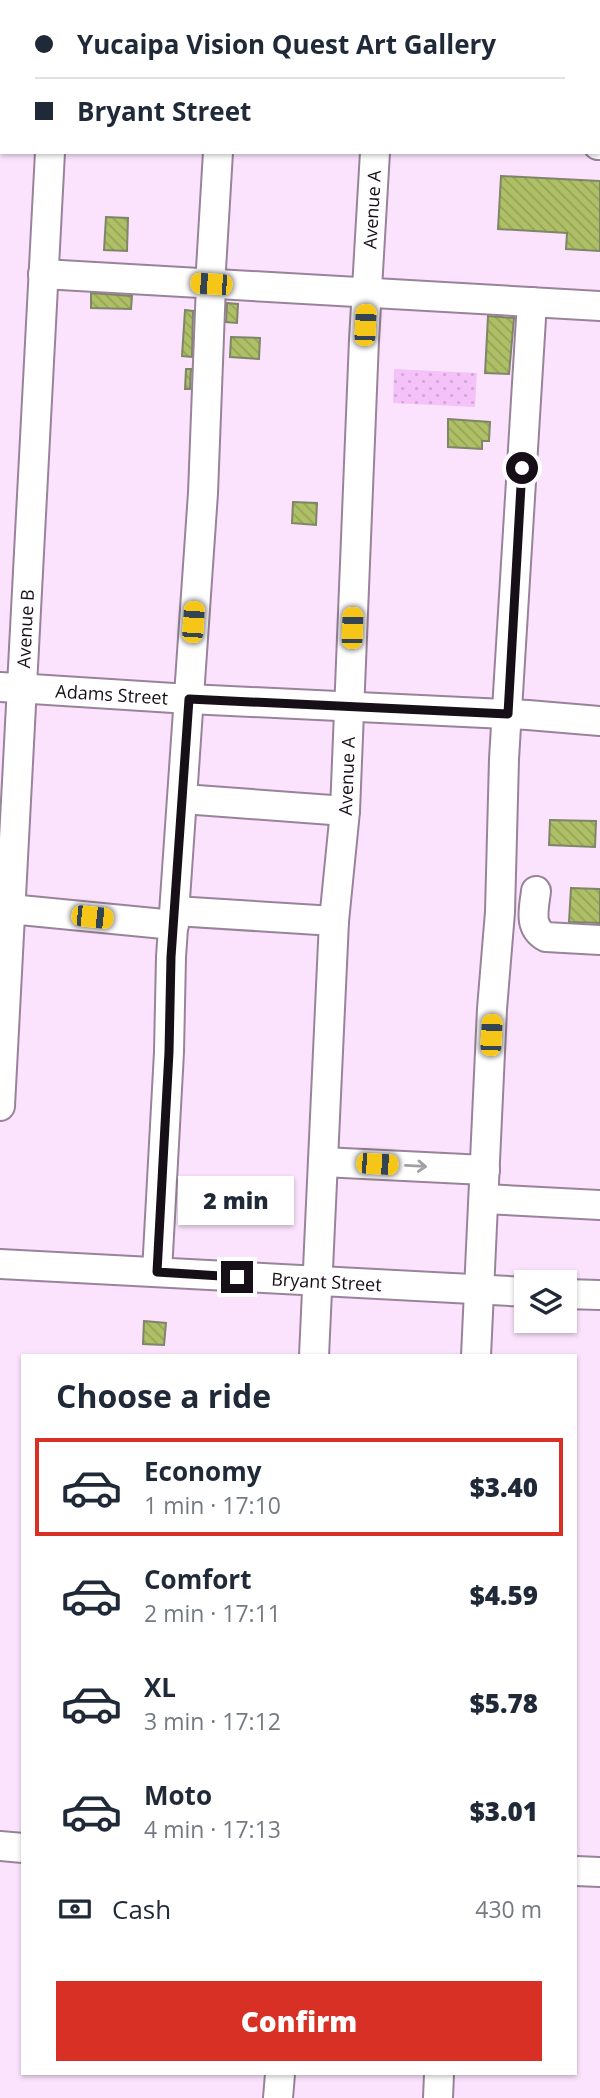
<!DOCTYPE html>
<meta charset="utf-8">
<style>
:root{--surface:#fff;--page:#f2f2f3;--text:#1f2937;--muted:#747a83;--line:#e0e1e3;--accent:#d93025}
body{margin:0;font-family:"Open Sans",sans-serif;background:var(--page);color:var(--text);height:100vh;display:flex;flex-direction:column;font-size:26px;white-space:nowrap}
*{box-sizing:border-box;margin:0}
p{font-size:23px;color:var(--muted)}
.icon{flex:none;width:38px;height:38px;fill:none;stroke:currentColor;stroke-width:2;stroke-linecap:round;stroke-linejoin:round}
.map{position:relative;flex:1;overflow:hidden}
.details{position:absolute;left:21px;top:1354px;width:556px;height:721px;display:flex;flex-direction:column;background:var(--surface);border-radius:0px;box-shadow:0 2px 5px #0004}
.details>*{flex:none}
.hud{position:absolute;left:0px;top:0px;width:600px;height:154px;box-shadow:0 2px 5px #0004;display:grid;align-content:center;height:154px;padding:0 35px;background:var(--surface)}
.fabs{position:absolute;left:514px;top:1270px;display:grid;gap:14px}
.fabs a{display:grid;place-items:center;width:63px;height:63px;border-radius:0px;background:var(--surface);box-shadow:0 2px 5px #0004;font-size:35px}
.end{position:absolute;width:32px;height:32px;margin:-16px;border:9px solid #170f17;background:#fff;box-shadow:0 0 0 4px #fff}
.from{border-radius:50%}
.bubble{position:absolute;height:49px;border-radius:0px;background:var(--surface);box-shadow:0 2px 5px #0004;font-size:23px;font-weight:800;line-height:49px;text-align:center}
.car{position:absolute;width:21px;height:42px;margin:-21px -10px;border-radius:9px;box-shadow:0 0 5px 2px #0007;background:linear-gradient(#f5c518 24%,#345 0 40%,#f5c518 0 76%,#345 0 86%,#f5c518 0)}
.hud b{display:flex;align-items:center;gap:24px;height:66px;font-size:26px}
.hud b+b{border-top:2px solid var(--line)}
.hud i{width:18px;height:18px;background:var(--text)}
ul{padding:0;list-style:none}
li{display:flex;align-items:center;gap:21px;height:98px;margin:0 14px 10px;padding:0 21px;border:4px solid transparent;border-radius:0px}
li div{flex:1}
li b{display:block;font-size:26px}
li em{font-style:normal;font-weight:800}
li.active{border-color:var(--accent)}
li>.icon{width:63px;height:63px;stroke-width:1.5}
h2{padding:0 35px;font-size:32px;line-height:84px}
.pay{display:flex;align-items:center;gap:18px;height:77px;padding:0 35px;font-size:26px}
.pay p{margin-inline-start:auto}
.button{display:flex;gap:14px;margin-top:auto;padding:14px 35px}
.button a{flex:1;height:80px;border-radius:0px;background:var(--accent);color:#fff;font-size:28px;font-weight:800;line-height:80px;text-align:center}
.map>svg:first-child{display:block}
.park{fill:url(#park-dots)}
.building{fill:url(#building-back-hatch);stroke:#7e8568;stroke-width:2}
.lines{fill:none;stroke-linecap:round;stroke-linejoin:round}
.minor-casing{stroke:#98839a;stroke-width:32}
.minor{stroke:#fff;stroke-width:28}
.oneway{stroke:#a29fa2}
.route{stroke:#170f17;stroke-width:9}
.labels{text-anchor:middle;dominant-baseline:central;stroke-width:5;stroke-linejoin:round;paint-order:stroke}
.street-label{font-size:18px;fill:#170f17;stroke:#fff}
</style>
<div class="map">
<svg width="600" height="2098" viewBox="0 0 600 2098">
<defs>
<pattern id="park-dots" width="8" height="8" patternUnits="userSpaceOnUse" patternTransform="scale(1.75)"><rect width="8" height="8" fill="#f4c2f9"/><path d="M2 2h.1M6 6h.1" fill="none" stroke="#d0a6d5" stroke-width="1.8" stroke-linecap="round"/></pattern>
<pattern id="building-back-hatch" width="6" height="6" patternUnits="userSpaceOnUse" patternTransform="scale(1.75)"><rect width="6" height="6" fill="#aebf65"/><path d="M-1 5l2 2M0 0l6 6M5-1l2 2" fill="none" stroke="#95a357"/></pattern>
</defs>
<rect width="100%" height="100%" fill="#fbe3fd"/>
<path class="park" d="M394,369l83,4 -2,34 -82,-4z"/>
<path class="building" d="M501,176l99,5v70l-34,-2 1,-16 -69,-4z
M106,217l22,1 -1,33 -23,-1z
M91,293l41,3 -1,13 -40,-1z
M227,303l11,1 -1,19 -11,-1z
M185,310l8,1 -1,46 -10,-1z
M488,316l26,2 -5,56 -24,-1z
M231,337l29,1 -1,21 -29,-2z
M186,369h5l-1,20h-5z
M448,419l42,3 -1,19h-7v8l-34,-2z
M293,502l24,1 -1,22 -24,-2z
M550,820l46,1 -1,26 -46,-2z
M571,888l29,1v34l-31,-1z
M144,1321l22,2 -2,22 -21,-1z"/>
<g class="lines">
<g class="minor-casing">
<g id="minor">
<path d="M56,2v-2"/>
<path d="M382,2v-2"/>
<path d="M0,115h2"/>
<path d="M598,145l2,-1"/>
<path d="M211,269l7,-117"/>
<path d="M43,274l557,32"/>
<path id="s1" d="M0,687l189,12 339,16 72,6"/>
<path d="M183,799l162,12"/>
<path d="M536,891c-2,18 -8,36 10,46l54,3"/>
<path d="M10,909l164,16"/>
<path d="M175,911l159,10"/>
<path id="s2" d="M0,1106l50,-954"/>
<path d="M323,1162l162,8"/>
<path d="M484,1199l116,6"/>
<path id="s3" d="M0,1264l527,28"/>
<path d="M157,1272l12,-220 2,-95 32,-464 8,-209"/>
<path d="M565,1294l35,1"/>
<path id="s4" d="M314,1356l20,-435 11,-110 19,-471 11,-188"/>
<path d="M476,1356l16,-347 8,-97 4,-153 28,-457"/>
<path d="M0,1846l23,2"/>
<path d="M576,1871l24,1"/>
<path d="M278,2098l2,-24"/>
<path d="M438,2098l1,-24"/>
</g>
</g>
<use href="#minor" class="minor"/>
</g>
<defs><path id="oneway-shaft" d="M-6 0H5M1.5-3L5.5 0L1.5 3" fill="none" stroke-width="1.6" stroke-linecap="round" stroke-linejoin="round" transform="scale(1.75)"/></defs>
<use class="oneway" href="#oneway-shaft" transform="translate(416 1166) rotate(3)"/>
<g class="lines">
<path class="route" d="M237,1277l-80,-5 12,-220 2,-95 18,-258 319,15 14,-246"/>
</g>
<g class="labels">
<g class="street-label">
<text stroke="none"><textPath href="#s4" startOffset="1148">Avenue A</textPath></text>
<text stroke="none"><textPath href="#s2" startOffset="478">Avenue B</textPath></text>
<text stroke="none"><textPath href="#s1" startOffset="112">Adams Street</textPath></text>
<text stroke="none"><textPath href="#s4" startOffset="581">Avenue A</textPath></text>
<text stroke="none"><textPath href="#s3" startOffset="327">Bryant Street</textPath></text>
</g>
</g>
</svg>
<div class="fabs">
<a><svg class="icon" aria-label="layers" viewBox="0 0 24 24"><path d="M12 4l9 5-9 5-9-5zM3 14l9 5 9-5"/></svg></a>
</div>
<i class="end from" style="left:522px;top:468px"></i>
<i class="end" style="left:237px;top:1277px"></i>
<div class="bubble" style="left:178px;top:1176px;width:116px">2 min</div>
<i class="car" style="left:211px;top:284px;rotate:274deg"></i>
<i class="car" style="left:365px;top:325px;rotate:3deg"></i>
<i class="car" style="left:193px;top:622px;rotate:4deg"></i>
<i class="car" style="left:352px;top:628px;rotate:2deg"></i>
<i class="car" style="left:92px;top:917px;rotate:96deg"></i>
<i class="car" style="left:491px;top:1035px;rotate:3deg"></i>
<i class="car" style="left:377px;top:1164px;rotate:93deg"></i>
<div class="hud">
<b><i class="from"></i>Yucaipa Vision Quest Art Gallery</b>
<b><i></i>Bryant Street</b>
</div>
<section class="details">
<h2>Choose a ride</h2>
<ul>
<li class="active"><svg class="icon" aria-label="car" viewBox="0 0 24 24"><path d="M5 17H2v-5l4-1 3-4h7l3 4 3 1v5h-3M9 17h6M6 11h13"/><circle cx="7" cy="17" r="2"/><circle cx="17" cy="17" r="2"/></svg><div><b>Economy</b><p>1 min · 17:10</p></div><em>$3.40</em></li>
<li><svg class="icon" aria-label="car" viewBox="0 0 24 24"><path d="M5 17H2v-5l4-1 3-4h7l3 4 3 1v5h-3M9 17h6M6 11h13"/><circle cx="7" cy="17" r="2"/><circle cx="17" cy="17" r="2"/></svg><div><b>Comfort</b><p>2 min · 17:11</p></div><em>$4.59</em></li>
<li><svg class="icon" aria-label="car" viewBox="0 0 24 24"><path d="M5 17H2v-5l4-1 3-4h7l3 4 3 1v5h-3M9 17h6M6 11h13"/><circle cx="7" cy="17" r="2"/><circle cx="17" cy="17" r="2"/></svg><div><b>XL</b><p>3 min · 17:12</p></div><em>$5.78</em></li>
<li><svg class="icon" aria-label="car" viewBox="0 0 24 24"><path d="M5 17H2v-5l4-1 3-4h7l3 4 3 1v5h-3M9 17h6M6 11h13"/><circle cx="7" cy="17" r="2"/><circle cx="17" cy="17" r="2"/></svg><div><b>Moto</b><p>4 min · 17:13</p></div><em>$3.01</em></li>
</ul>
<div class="pay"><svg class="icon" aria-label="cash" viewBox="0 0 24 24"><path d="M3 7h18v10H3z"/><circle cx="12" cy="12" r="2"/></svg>Cash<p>430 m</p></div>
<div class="button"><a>Confirm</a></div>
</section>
</div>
